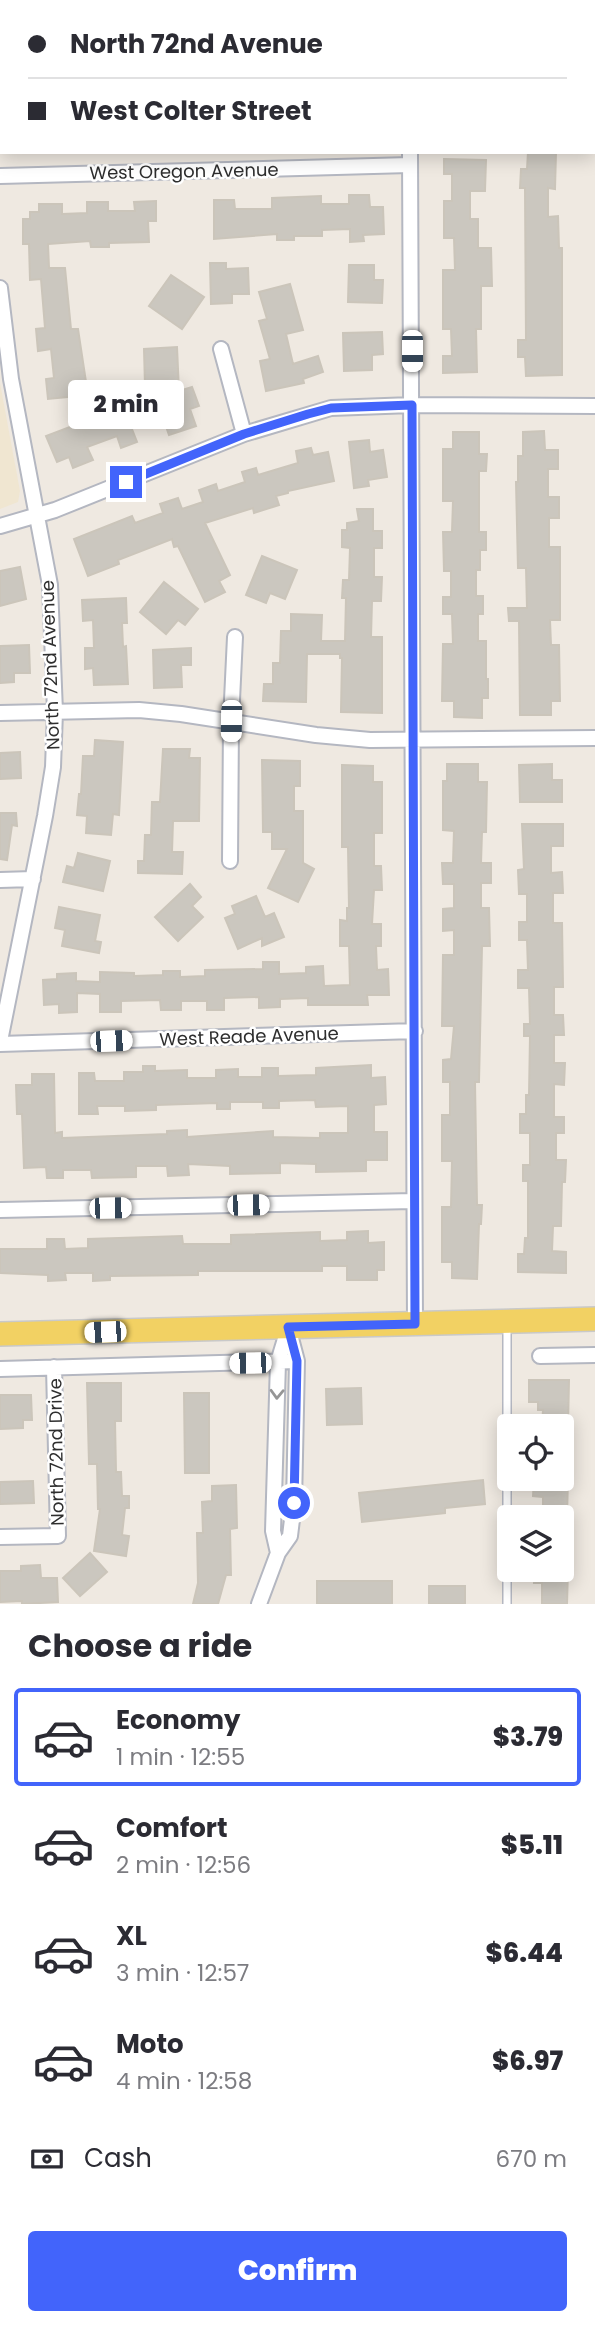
<!DOCTYPE html>
<meta charset="utf-8">
<style>
:root{--surface:#fff;--page:#f2f2f3;--text:#2b2b33;--muted:#7c7c81;--line:#e1e1e2;--accent:#4264fb}
body{margin:0;font-family:Poppins,sans-serif;background:var(--page);color:var(--text);height:100vh;display:flex;flex-direction:column;font-size:26px;white-space:nowrap}
*{box-sizing:border-box;margin:0}
p{font-size:23px;color:var(--muted)}
.icon{flex:none;width:38px;height:38px;fill:none;stroke:currentColor;stroke-width:2;stroke-linecap:round;stroke-linejoin:round}
.map{position:relative;height:1604px;overflow:hidden}
.sheet{display:flex;flex-direction:column;background:var(--surface);flex:1}
.sheet>*{flex:none}
.banner{position:absolute;left:0px;top:0px;width:595px;height:154px;box-shadow:0 4px 18px #0003;display:grid;align-content:center;height:154px;padding:0 28px;background:var(--surface)}
.controls{position:absolute;left:497px;top:1414px;display:grid;gap:14px}
.controls a{display:grid;place-items:center;width:77px;height:77px;border-radius:7px;background:var(--surface);box-shadow:0 4px 18px #0003;font-size:35px}
.end{position:absolute;width:32px;height:32px;margin:-16px;border:9px solid #4264fb;background:#fff;box-shadow:0 0 0 4px #fff}
.from{border-radius:50%}
.bubble{position:absolute;height:49px;border-radius:7px;background:var(--surface);box-shadow:0 4px 18px #0003;font-size:23px;font-weight:800;line-height:49px;text-align:center}
.car{position:absolute;width:21px;height:42px;margin:-21px -10px;border-radius:9px;box-shadow:0 0 5px 2px #0007;background:linear-gradient(#fff 24%,#345 0 40%,#fff 0 76%,#345 0 86%,#fff 0)}
.banner b{display:flex;align-items:center;gap:24px;height:66px;font-size:26px}
.banner b+b{border-top:2px solid var(--line)}
.banner i{width:18px;height:18px;background:var(--text)}
ul{padding:0;list-style:none}
li{display:flex;align-items:center;gap:21px;height:98px;margin:0 14px 10px;padding:0 14px;border:4px solid transparent;border-radius:7px}
li div{flex:1}
li b{display:block;font-size:26px}
li em{font-style:normal;font-weight:800}
li.active{border-color:var(--accent)}
li>.icon{width:63px;height:63px;stroke-width:1.5}
h2{padding:0 28px;font-size:32px;line-height:84px}
.pay{display:flex;align-items:center;gap:18px;height:77px;padding:0 28px;font-size:26px}
.pay p{margin-inline-start:auto}
.action{display:flex;gap:14px;margin-top:auto;padding:14px 28px}
.action a{flex:1;height:80px;border-radius:7px;background:var(--accent);color:#fff;font-size:28px;font-weight:800;line-height:80px;text-align:center}
.map>svg:first-child{display:block}
.education{fill:#f0e6d1}
.building{fill:#cbc7bf;stroke:#cbc5ba;stroke-width:2}
.lines{fill:none;stroke-linecap:round;stroke-linejoin:round}
.service-casing{stroke:#b4b7c1;stroke-width:10}
.minor-casing{stroke:#b4b7c1;stroke-width:18}
.primary-casing{stroke:#c9c9c9;stroke-width:26}
.service{stroke:#fff;stroke-width:7}
.minor{stroke:#fff;stroke-width:14}
.primary{stroke:#f2d163;stroke-width:23}
.oneway{stroke:#969696}
.route{stroke:#4264fb;stroke-width:9}
.labels{text-anchor:middle;dominant-baseline:central;stroke-width:5;stroke-linejoin:round;paint-order:stroke}
.street-label{font-size:18px;fill:#2e2e2e;stroke:#fff}
</style>
<div class="map">
<svg width="595" height="1604" viewBox="0 0 595 1604">
<rect width="100%" height="100%" fill="#efe9e1"/>
<path class="education" d="M0,383l20,108 -2,11 -18,7z"/>
<path class="building" d="M528,152h28l-1,37 -7,-1v29l10,-1 1,32h3v127l-36,1 -1,-19h-7v-17h8l-1,-152h-5l1,-19h6z
M444,159l42,1 -1,31h-15v28h8v29h13l1,38h-11v43h-5l1,43 -34,1v-17h9l-1,-27h-8v-59h12l-1,-32h-10v-37h8v-27h-8z
M349,195h20l1,12h13l1,27 -21,1 1,6 -14,1v-13l-28,1v6h-28v4h-17v-6l-63,5v-39h20l1,9h37v-11l49,-2v8h28z
M156,201v20h-8l1,21 -40,1v4h-18l-1,-6 -42,3 1,24h16l6,61h7l10,66 -40,4 -2,-20 8,-1 -3,-29 -13,2 -2,-22 9,-1 -4,-49 -11,1 -1,-36h-6v-25h7v-7h9v-8h23v10l25,-1v-11h21v9h27l-1,-9z
M210,263h16v6l22,-1 1,26h-17v9l-21,1z
M349,265h25v15h9l-1,23 -34,-1z
M171,275l33,22 -22,32 -33,-23z
M290,284l13,46 -17,4 7,30 25,-8 5,16 -20,7 1,4 -38,8 -6,-30 10,-2 -11,-38 8,-2 -8,-27z
M382,332l1,22 -11,1v15l-28,1 -1,-38z
M177,347l2,44 13,-4 7,19 -9,3 6,17 -27,9 -17,-49h-7l-1,-37z
M115,402l5,14 6,-2 11,28 -16,6 -4,-12 -30,11 6,13 -20,8 -4,-11 -12,5 -11,-26 45,-17 10,-6 -2,-6z
M544,431l1,19h13v19h-10v28h11v21h-10v29h11v73h-10l1,25h8l1,56h-9v14h-31l-1,-94h-10l-1,-13h19l-1,-40h-8l-2,-86h2v-26h5v-24z
M453,432h26v22h8l-1,17h-7v61h7v18h-6v20h-4v26h7v18h-5v27h8v38h2v19h-6v20l-28,-1v-16h-12l1,-57h10l-1,-30h-9v-17h8v-26h-7l-1,-39h9l1,-31h-10v-52h10z
M369,440l1,12 13,-2 4,27 -19,3 1,6 -15,2 -5,-46z
M311,448l2,7 15,-3 6,29 -46,10v2l-12,3 3,9 -25,8 -1,-5 -48,15 25,52 -11,6 6,11 -20,10 -27,-56 -4,1 -2,-8 -54,21 1,4 -31,12 -14,-37 58,-23 3,7 28,-10 -3,-9 18,-6 4,11 21,-7 -4,-12 17,-6 2,7 27,-9 -3,-10 14,-4 2,7 40,-12 -2,-12z
M357,509h16v22h9v17h-8v29h8l-1,24h-9l-1,36h11v76l-41,-1 1,-54h-2v-4h-33l-1,48 -43,-1 1,-17h9v-21h7l1,-32h10v-17l31,1 -1,26h24l1,-43h-4l1,-18h6l1,-32 -8,-1v-17h5v-7l12,-2z
M262,556l35,14 -12,29 -15,-6 -4,10 -20,-8z
M20,567l6,32 -26,7v-35z
M164,582l34,27 -13,16 -7,-5 -12,14 -26,-22z
M126,598l1,25h-5l1,24 3,-1 2,38 -34,1 -1,-17 -8,1v-21h9l-1,-28 -10,1 -1,-21z
M29,645l1,28h-16v9l-14,1v-37z
M191,648v17h-10l1,22 -28,1 -1,-38z
M95,740l28,2 -4,73 -6,-1 -2,21 -25,-2 1,-17 -10,-1 2,-21h2l2,-38h11z
M163,749h27l-1,9h11l-1,63h-26l-1,31h11l-1,22 -44,-1v-12h6l1,-26h6l1,-33h8z
M20,752l1,26 -21,1v-26z
M262,760l38,1v25h-6v25h9v52l11,6 -16,33 -30,-14 19,-39h-15v-17h-9z
M447,764h31v18h9l-1,50h-4l-1,31h10v20h-10v25h8l1,38h-8l-3,136h-4l2,123h5l-1,19h-2l-2,55 -25,-1v-16h-10v-55h9l1,-46h-10v-46h8v-33h-7v-22l8,-1 3,-33h-12l1,-71h11v-25l-11,1v-22l11,-1v-24h-11l-1,-21h11l1,-32 -11,-1v-49h4z
M552,764v16h10v22h-42l-1,-37z
M342,765l31,1v16h9v51h-8v33h7l1,24h-8l-2,34h9v22h-5l1,24 11,-1 1,26h-22l1,10h-60v-7l-28,1v8l-21,1v-11l-35,1v12h-17v-9h-26v9h-20l-1,-10 -39,1v11h-21v-18l-23,-1v19l-18,1v-9l-15,1 -1,-25 14,-1v-5l19,-1v8l24,1v-10l34,1v3l29,-1v-4h17v6l25,-1v-6l58,-1v-7h16v12l27,-1v-6l17,-1 1,20 26,-1 -1,-39h-9v-26l7,1v-13h2l-1,-61h-6z
M0,813h16l1,13 -5,-1 -5,35 -7,-1z
M522,824h41v22h-12v27l11,-1 1,21h-10v30h9l1,64h-9v28h9l1,20h-10v28h11l-1,22 -10,-1v33h10v16h-8v27h10l-1,22h-3l-1,44h-8l-1,25 14,1v21l-48,-1v-18h6l1,-16h3v-57h-5v-16h7v-32h-10v-19h6v-19h3l1,-59h-6v-12h6l-1,-36h-11v-18h10l-1,-30h-8v-18h8v-28h-8l-1,-24 6,-1z
M78,853l32,8 -7,30 -40,-9 4,-16 7,2z
M190,884l11,13 -9,9 11,11 -25,24 -23,-24z
M256,896l9,21 9,-4 10,24 -22,9v-8l-24,11 -13,-31 10,-4 -3,-8z
M59,907l41,8 -5,26 6,1 -2,11 -37,-7 3,-16 -10,-2z
M371,1065v13l14,-1 1,27 -12,1v27h13v28h-21v11l-50,1v-8l-36,-1v10l-50,1v-8l-42,-2 1,11 -21,1 -1,-10h-31v11l-44,1 -1,-8h-28v8h-16l-1,-11 -22,1 -2,-54h-5l-1,-29h16v-11h22l1,59 7,-1v6l105,-4v-3l20,-1v7l86,-6v6l47,1v-5h28v-27l-32,1 -1,-7 -36,1v7h-16v-6h-33v7h-13v-6l-61,2v5l-31,1v-5h-28l1,8h-19v-41h15l1,8h29v-9h19v-6h12v5l32,-1v8h29v-8l22,-1v8h24v-9h16v8l38,-1v-7z
M368,1231v12l16,-1v28h-7v10h-30v-14h-25v5h-124v4l-88,1v4l-17,1v-8h-28l1,7 -18,1v-6l-48,-2v-24h47v-10h17l1,10 23,-1v-9l94,-3 1,8h48v-9l89,-3v9l27,-1v-8z
M529,1380h40l-1,46h-26l1,-16h-5v-8h-9z
M87,1383h34v38h-6l1,51h5l1,24h7v12h-4l-3,27 7,1 -3,20 -32,-5 6,-42h-2l-1,-45h-8z
M361,1388l1,36 -35,1 -1,-36z
M184,1393h25v80h-24z
M0,1395h31l1,25h-9v8l-23,1z
M534,1479h34l-1,38h-24v-20l-10,-1z
M483,1480l2,24 -40,4v5l-83,9 -3,-29z
M33,1481l1,22 -34,1v-22z
M236,1485l1,43 -7,1 1,46h-5l-8,29h-25l5,-21 -1,-50h6l-1,-31 10,-1v-15z
M90,1553l17,19 -27,24 -17,-18z
M40,1565l1,13h16l1,24 -36,2v-3l-22,1v-31h21v-5z
M535,1570h33l-1,34h-25v-21h-8z
M317,1581h75v23h-75z
M429,1586h36v18h-36z"/>
<g class="lines">
<g class="service-casing">
<path id="service" d="M507,1326v278"/>
</g>
<g class="minor-casing">
<path id="minor" d="M292,2l62,-2
M413,2v-2
M0,11v-11
M410,152l5,1172
M0,176l410,-11
M0,288l11,91 39,206 5,127 -2,55 -8,49 -45,225
M221,349l23,85
M0,526l55,-16 189,-76 87,-26 81,-3 183,1
M0,713l139,-3 42,4 135,21 54,5 225,-2
M230,861l1,-140 4,-84
M0,880l33,-1
M0,1044l415,-13
M0,1210l413,-9
M540,1356l55,-1
M0,1369l297,-8
M0,1537l58,-1 -4,-169
M278,1553l-5,-22 5,-169 10,-33
M259,1604l19,-51 12,-17 4,-33 3,-142 -9,-34"/>
</g>
<g class="primary-casing">
<path id="primary" d="M0,1334l595,-15"/>
</g>
<use href="#service" class="service"/>
<use href="#minor" class="minor"/>
<use href="#primary" class="primary"/>
</g>
<defs><path id="oneway-chevron" d="M-2-3.5L2.5 0L-2 3.5" fill="none" stroke-width="1.6" stroke-linecap="round" stroke-linejoin="round" transform="scale(1.75)"/></defs>
<use class="oneway" href="#oneway-chevron" transform="translate(277 1394) rotate(92)"/>
<g class="lines">
<path class="route" d="M126,482l118,-48 64,-20 23,-6 81,-3 3,919 -127,3 9,34 -3,142"/>
</g>
<g class="labels">
<g class="street-label">
<text transform="translate(184 171) rotate(-1)">West Oregon Avenue</text>
<text transform="translate(50 665) rotate(-92)">North 72nd Avenue</text>
<text transform="translate(249 1036) rotate(-2)">West Reade Avenue</text>
<text transform="translate(56 1452) rotate(-91)">North 72nd Drive</text>
</g>
</g>
</svg>
<div class="controls">
<a><svg class="icon" aria-label="locate" viewBox="0 0 24 24"><circle cx="12" cy="12" r="6"/><path d="M12 2v4M12 18v4M2 12h4M18 12h4"/></svg></a>
<a><svg class="icon" aria-label="layers" viewBox="0 0 24 24"><path d="M12 4l9 5-9 5-9-5zM3 14l9 5 9-5"/></svg></a>
</div>
<i class="end from" style="left:294px;top:1503px"></i>
<i class="end" style="left:126px;top:482px"></i>
<div class="bubble" style="left:68px;top:380px;width:116px">2 min</div>
<i class="car" style="left:412px;top:351px;rotate:180deg"></i>
<i class="car" style="left:231px;top:721px;rotate:181deg"></i>
<i class="car" style="left:111px;top:1041px;rotate:88deg"></i>
<i class="car" style="left:248px;top:1205px;rotate:89deg"></i>
<i class="car" style="left:110px;top:1208px;rotate:89deg"></i>
<i class="car" style="left:105px;top:1332px;rotate:268deg"></i>
<i class="car" style="left:250px;top:1363px;rotate:269deg"></i>
<div class="banner">
<b><i class="from"></i>North 72nd Avenue</b>
<b><i></i>West Colter Street</b>
</div>
</div>
<section class="sheet">
<h2>Choose a ride</h2>
<ul>
<li class="active"><svg class="icon" aria-label="car" viewBox="0 0 24 24"><path d="M5 17H2v-5l4-1 3-4h7l3 4 3 1v5h-3M9 17h6M6 11h13"/><circle cx="7" cy="17" r="2"/><circle cx="17" cy="17" r="2"/></svg><div><b>Economy</b><p>1 min · 12:55</p></div><em>$3.79</em></li>
<li><svg class="icon" aria-label="car" viewBox="0 0 24 24"><path d="M5 17H2v-5l4-1 3-4h7l3 4 3 1v5h-3M9 17h6M6 11h13"/><circle cx="7" cy="17" r="2"/><circle cx="17" cy="17" r="2"/></svg><div><b>Comfort</b><p>2 min · 12:56</p></div><em>$5.11</em></li>
<li><svg class="icon" aria-label="car" viewBox="0 0 24 24"><path d="M5 17H2v-5l4-1 3-4h7l3 4 3 1v5h-3M9 17h6M6 11h13"/><circle cx="7" cy="17" r="2"/><circle cx="17" cy="17" r="2"/></svg><div><b>XL</b><p>3 min · 12:57</p></div><em>$6.44</em></li>
<li><svg class="icon" aria-label="car" viewBox="0 0 24 24"><path d="M5 17H2v-5l4-1 3-4h7l3 4 3 1v5h-3M9 17h6M6 11h13"/><circle cx="7" cy="17" r="2"/><circle cx="17" cy="17" r="2"/></svg><div><b>Moto</b><p>4 min · 12:58</p></div><em>$6.97</em></li>
</ul>
<div class="pay"><svg class="icon" aria-label="cash" viewBox="0 0 24 24"><path d="M3 7h18v10H3z"/><circle cx="12" cy="12" r="2"/></svg>Cash<p>670 m</p></div>
<div class="action"><a>Confirm</a></div>
</section>
